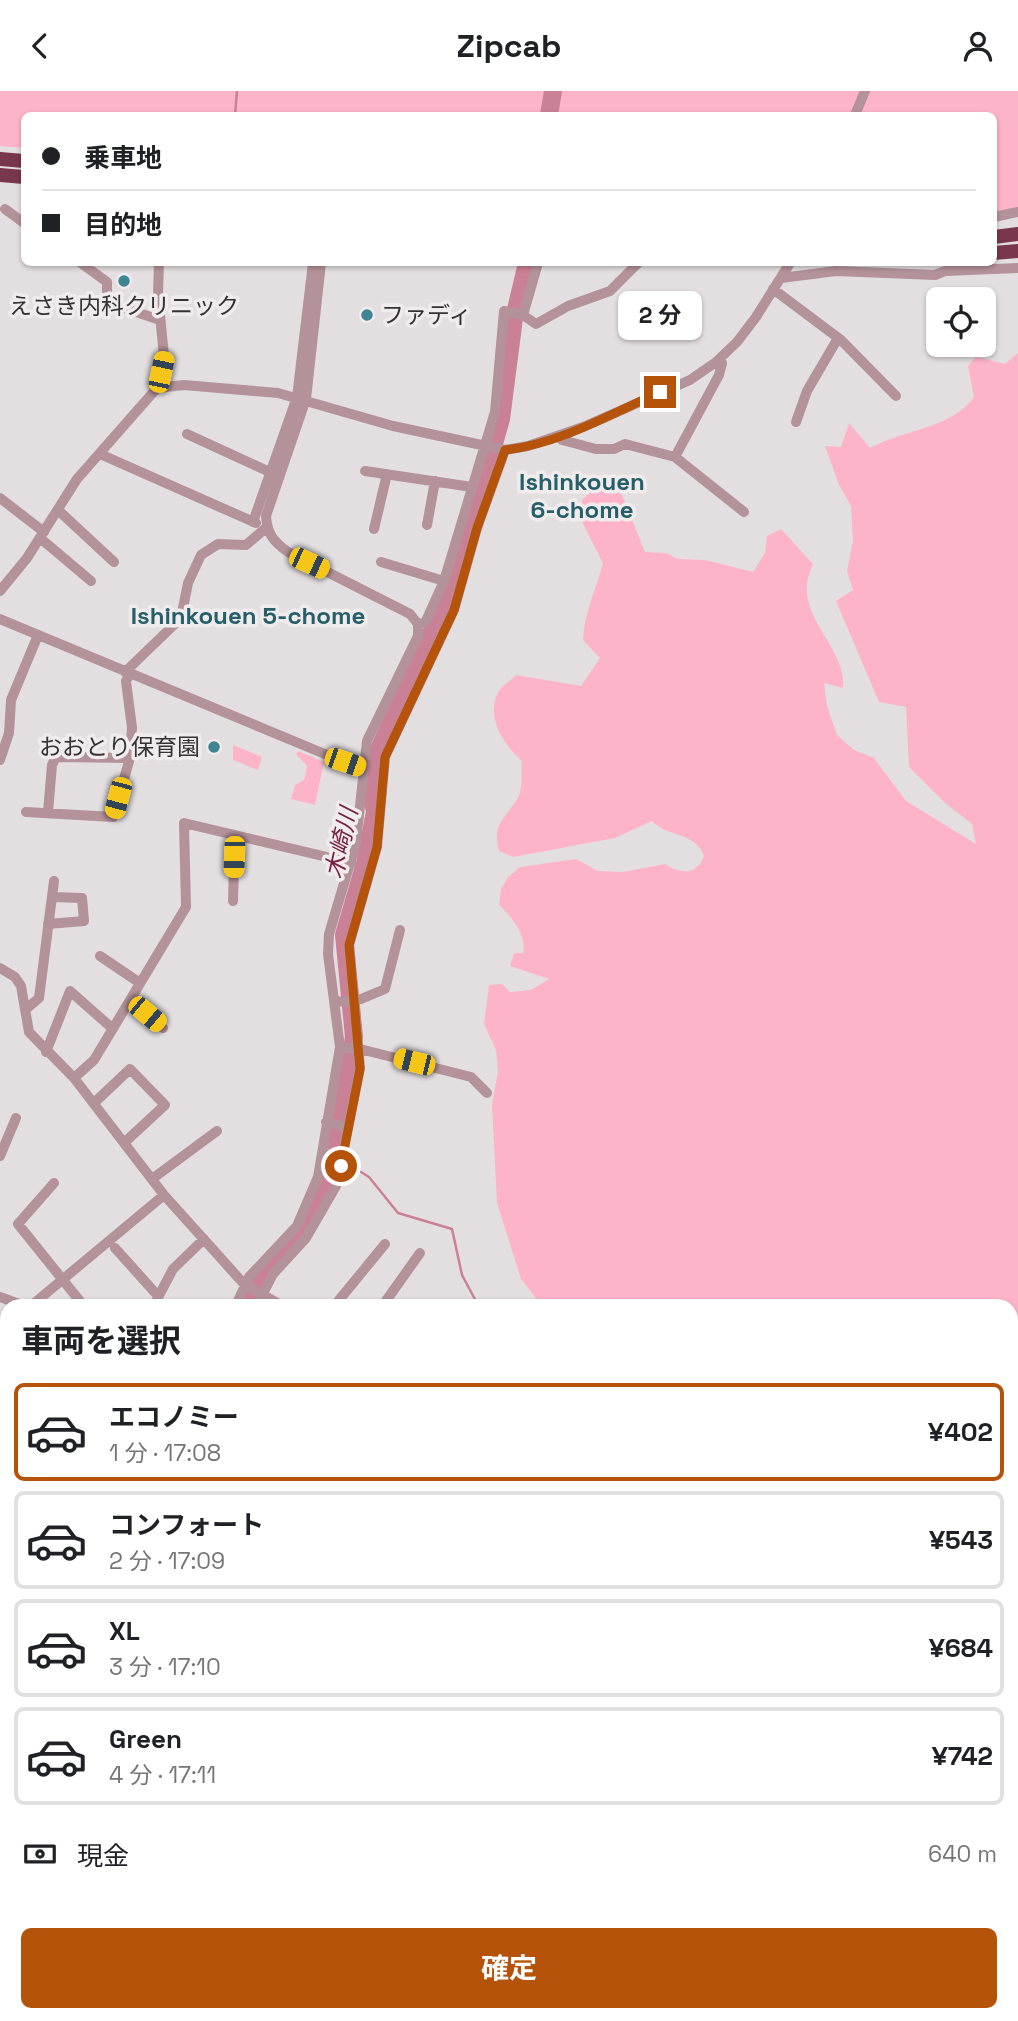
<!DOCTYPE html>
<html lang="ja">
<meta charset="utf-8">
<style>
:root{--surface:#fff;--page:#f6f6f6;--text:#202124;--muted:#757577;--line:#e0e0e0;--accent:#b45309}
body{margin:0;font-family:"Space Grotesk","Noto Sans JP",sans-serif;background:var(--page);color:var(--text);height:100vh;display:flex;flex-direction:column;font-size:26px;white-space:nowrap}
*{box-sizing:border-box;margin:0}
p{font-size:23px;color:var(--muted)}
.icon{flex:none;width:38px;height:38px;fill:none;stroke:currentColor;stroke-width:2;stroke-linecap:round;stroke-linejoin:round}
.map{position:relative;flex:1;overflow:hidden}
.panel{position:absolute;left:0px;top:1208px;width:1018px;height:723px;display:flex;flex-direction:column;background:var(--surface);border-radius:21px 21px 0 0;box-shadow:0 2px 5px #0004}
.panel>*{flex:none}
.guide{position:absolute;left:21px;top:21px;width:976px;height:154px;border-radius:10px;box-shadow:0 2px 5px #0004;display:grid;align-content:center;height:154px;padding:0 21px;background:var(--surface)}
.tools{position:absolute;left:926px;top:196px;display:grid;gap:14px}
.tools a{display:grid;place-items:center;width:70px;height:70px;border-radius:10px;background:var(--surface);box-shadow:0 2px 5px #0004;font-size:35px}
.end{position:absolute;width:32px;height:32px;margin:-16px;border:9px solid #b45309;background:#fff;box-shadow:0 0 0 4px #fff}
.from{border-radius:50%}
.bubble{position:absolute;height:49px;border-radius:10px;background:var(--surface);box-shadow:0 2px 5px #0004;font-size:23px;font-weight:700;line-height:49px;text-align:center}
.car{position:absolute;width:21px;height:42px;margin:-21px -10px;border-radius:9px;box-shadow:0 0 5px 2px #0007;background:linear-gradient(#f5c518 24%,#345 0 40%,#f5c518 0 76%,#345 0 86%,#f5c518 0)}
.guide b{display:flex;align-items:center;gap:24px;height:66px;font-size:26px}
.guide b+b{border-top:2px solid var(--line)}
.guide i{width:18px;height:18px;background:var(--text)}
ul{padding:0;list-style:none}
li{display:flex;align-items:center;gap:21px;height:98px;margin:0 14px 10px;padding:0 7px;border:4px solid var(--line);border-radius:10px}
li div{flex:1}
li b{display:block;font-size:26px}
li em{font-style:normal;font-weight:700}
li.on{border-color:var(--accent)}
li>.icon{width:63px;height:63px;stroke-width:1.5}
h2{padding:0 21px;font-size:32px;line-height:84px}
.pay{display:flex;align-items:center;gap:18px;height:77px;padding:0 21px;font-size:26px}
.pay p{margin-inline-start:auto}
.action{display:flex;gap:14px;margin-top:auto;padding:14px 21px}
.action a{flex:1;height:80px;border-radius:10px;background:var(--accent);color:#fff;font-size:28px;font-weight:700;line-height:80px;text-align:center}
header{display:flex;justify-content:space-between;align-items:center;height:91px;padding:0 21px;background:var(--surface);font-size:32px;font-weight:700}
.map>svg:first-child{display:block}
.green{fill:#feb4c8}
.lines{fill:none;stroke-linecap:round;stroke-linejoin:round}
.stream{stroke:#ca8095;stroke-width:2.5}
.river{stroke:#ca8095;stroke-width:18}
.minor{stroke:#b4929a;stroke-width:10}
.highway{stroke:#79374d;stroke-width:14}
.route{stroke:#b45309;stroke-width:9}
.poi-dot{fill:#3f8491;stroke:#f0eced;stroke-width:2.5}
.labels{text-anchor:middle;dominant-baseline:central;stroke-width:7;stroke-linejoin:round;paint-order:stroke}
.poi-label{font-size:23px;fill:#343233;stroke:#f0eced}
.neighbourhood-label{font-size:24px;font-weight:bold;fill:#275f69;stroke:#f0eced}
.water-label{font-size:24px;font-style:italic;fill:#782042;stroke:#f0eced}
</style>
<header><svg class="icon" aria-label="back" viewBox="0 0 24 24"><path d="M15 5l-7 7 7 7"/></svg>Zipcab<svg class="icon" aria-label="person" viewBox="0 0 24 24"><circle cx="12" cy="8" r="4"/><path d="M4 21q1-7 8-7t8 7"/></svg></header>
<div class="map">
<svg width="1018" height="1930" viewBox="0 0 1018 1930">
<rect width="100%" height="100%" fill="#e3dfe0"/>
<path class="green" d="M0,0h1018v118l-24,4v-98h-970v33l-24,-2z
M1018,262v1668h-60l-7,-7h61v-709h-476l-1,-8 -14,-18 -24,-76 -5,-98 6,-34 -2,-21 -12,-26 5,-39 13,-1 8,8 21,-2 18,-11 -39,-13 4,-13h9c4,-17 -11,-36 -24,-48l2,-16 7,-12 12,-10 56,-8 22,12 25,1 42,-8c16,10 31,12 39,-8 -9,-25 -36,-18 -52,-35l-37,17 -102,19 -14,-6c-9,-31 12,-36 20,-56 4,-9 2,-24 3,-34 -18,-16 -38,-45 -23,-70 3,-5 12,-11 17,-16l65,11 19,-28 -17,-18c1,-28 13,-50 20,-77l-21,-41v-22l20,-18 20,13 23,57 21,1 12,6 27,1 48,12 12,-19 2,-17 14,-7 32,35c-2,6 -6,14 -6,21 -3,38 40,67 36,103l-19,-5 3,23 10,29 17,15 20,8 32,43 70,43 -4,-20 -28,-22 -35,-35 -3,-60 -27,-5 -43,-101 17,-11 -6,-19 6,-30 -2,-35 -12,-21 -14,-39 16,1 8,-24 21,25c34,-19 81,-19 104,-51l-6,-31 8,-9 29,7z
M233,654l29,12 -4,13 -25,-10z
M298,660l26,11 -9,43 -24,-6 4,-14 9,-5 3,-14 -11,-12z
M377,1923h75l6,7h-78z"/>
<g class="lines">
<path class="stream" d="M235,24l2,-24
M336,1065l33,21 29,36 54,16 10,46 16,30
M0,1619l7,14
M155,1930l2,-7
M864,1930v-7"/>
<path class="river" d="M549,24l4,-24
M249,1214l8,-22 45,-50 30,-55 22,-141 -10,-102 21,-72 10,-51 -2,-11 4,-47 78,-174 46,-161 13,-101 13,-55
M568,1923l6,7"/>
<path class="minor" d="M855,24l10,-24
M5,118l19,14
M994,126l24,-5
M81,172l26,19v12l5,10 48,16
M781,187l55,-7 99,4 10,-4 73,-3
M773,198l68,51 55,56
M523,224l15,-52
M157,297l27,-3 94,8 115,33 112,24 23,-4 55,-19 107,-47 26,-18 21,-20 19,-25 34,-54
M796,331l11,-31 31,-53
M187,343l89,41
M558,345l4,4 34,9h18l11,-5 50,13 44,-82 3,-12 -3,-4
M100,363l156,69
M675,366l69,55
M365,380l107,16
M0,407l44,34
M58,419l56,52
M253,431l44,-125 16,-134
M427,434l8,-44
M374,438l13,-55
M40,447l51,43
M381,471l63,19
M0,500l27,-33 50,-79 80,-91 7,-32 -6,-61 1,-32
M0,528l332,138 31,10
M418,533l7,-1 19,-42 51,-169 9,-101 19,4 13,9 32,-18 42,-15 28,-28
M125,581l56,-54 7,-35 13,-28 17,-11 28,1 21,-18
M0,669l9,-27 2,-33 27,-65
M26,721l87,5 17,-59
M48,721l4,-47 4,-8 74,1 2,-30 -6,-47 4,-7
M233,810l2,-66
M48,833l36,-3 -2,-23 -30,-1
M100,865l40,27
M0,877l15,9 6,9 8,46 45,46 90,117 80,89 37,21
M130,909l33,28
M336,911l25,-3 24,-10 15,-59
M25,919l14,-12 15,-117
M340,956l20,2 111,28 16,16
M46,961l24,-61 43,38
M74,987l20,-18 92,-153 -2,-84 168,40
M94,1012l36,-34 35,36 -40,37
M326,1031l21,5
M0,1065l16,-38
M152,1088l65,-48
M54,1092l-36,41 65,81
M115,1157l43,48
M0,1206l22,8
M32,1214l132,-110
M154,1214l19,-36 31,-30
M236,1214l13,-28 48,-51 21,-49 22,-130 -12,-93 1,-20 27,-91 11,-102 51,-105v-12l-8,-10 -122,-62c-14,-10 -21,-18 -22,-36l40,-117 15,-136
M257,1214l16,-31 33,-36 30,-52 24,-118 -11,-123 28,-98 8,-90 69,-147 23,-82 28,-78
M335,1214l50,-61
M383,1214l37,-52
M0,1242l7,-6
M0,1334l7,-1
M0,1468l7,5
M0,1597l7,5
M0,1690h5
M375,1923l5,7
M459,1923l6,7
M684,1923l3,7
M944,1923l7,7
M37,1930l6,-7
M243,1930l8,-7"/>
<path class="highway" d="M0,68l24,2
M0,84l24,2
M994,146l24,-3
M994,162l24,-2"/>
</g>
<g class="lines">
<path class="route" d="M341,1075l19,-97 -11,-124 28,-98 8,-90 69,-147 23,-82 28,-78c54,-6 106,-36 155,-58"/>
</g>
<g class="poi-dot">
<circle cx="124" cy="190" r="7"/>
<circle cx="367" cy="224" r="7"/>
<circle cx="214" cy="656" r="7"/>
</g>
<g class="labels">
<g class="poi-label">
<text x="124" y="215">えさき内科クリニック</text>
<text x="381" y="224" text-anchor="start">ファディ</text>
<text x="200" y="656" text-anchor="end">おおとり保育園</text>
</g>
<g class="neighbourhood-label">
<text x="582" y="390">Ishinkouen<tspan x="582" dy="28">6-chome</tspan></text>
<text x="248" y="524">Ishinkouen 5-chome</text>
</g>
<g class="water-label">
<text transform="translate(341 752) rotate(-77)">木崎川</text>
</g>
</g>
</svg>
<div class="tools">
<a><svg class="icon" aria-label="locate" viewBox="0 0 24 24"><circle cx="12" cy="12" r="6"/><path d="M12 2v4M12 18v4M2 12h4M18 12h4"/></svg></a>
</div>
<i class="end from" style="left:341px;top:1075px"></i>
<i class="end" style="left:660px;top:301px"></i>
<div class="bubble" style="left:618px;top:200px;width:84px">2 分</div>
<i class="car" style="left:161px;top:281px;rotate:12deg"></i>
<i class="car" style="left:309px;top:472px;rotate:115deg"></i>
<i class="car" style="left:345px;top:671px;rotate:109deg"></i>
<i class="car" style="left:118px;top:707px;rotate:195deg"></i>
<i class="car" style="left:234px;top:766px;rotate:182deg"></i>
<i class="car" style="left:147px;top:923px;rotate:130deg"></i>
<i class="car" style="left:414px;top:971px;rotate:284deg"></i>
<div class="guide">
<b><i class="from"></i>乗車地</b>
<b><i></i>目的地</b>
</div>
<section class="panel">
<h2>車両を選択</h2>
<ul>
<li class="on"><svg class="icon" aria-label="car" viewBox="0 0 24 24"><path d="M5 17H2v-5l4-1 3-4h7l3 4 3 1v5h-3M9 17h6M6 11h13"/><circle cx="7" cy="17" r="2"/><circle cx="17" cy="17" r="2"/></svg><div><b>エコノミー</b><p>1 分 · 17:08</p></div><em>¥402</em></li>
<li><svg class="icon" aria-label="car" viewBox="0 0 24 24"><path d="M5 17H2v-5l4-1 3-4h7l3 4 3 1v5h-3M9 17h6M6 11h13"/><circle cx="7" cy="17" r="2"/><circle cx="17" cy="17" r="2"/></svg><div><b>コンフォート</b><p>2 分 · 17:09</p></div><em>¥543</em></li>
<li><svg class="icon" aria-label="car" viewBox="0 0 24 24"><path d="M5 17H2v-5l4-1 3-4h7l3 4 3 1v5h-3M9 17h6M6 11h13"/><circle cx="7" cy="17" r="2"/><circle cx="17" cy="17" r="2"/></svg><div><b>XL</b><p>3 分 · 17:10</p></div><em>¥684</em></li>
<li><svg class="icon" aria-label="car" viewBox="0 0 24 24"><path d="M5 17H2v-5l4-1 3-4h7l3 4 3 1v5h-3M9 17h6M6 11h13"/><circle cx="7" cy="17" r="2"/><circle cx="17" cy="17" r="2"/></svg><div><b>Green</b><p>4 分 · 17:11</p></div><em>¥742</em></li>
</ul>
<div class="pay"><svg class="icon" aria-label="cash" viewBox="0 0 24 24"><path d="M3 7h18v10H3z"/><circle cx="12" cy="12" r="2"/></svg>現金<p>640 m</p></div>
<div class="action"><a>確定</a></div>
</section>
</div>
